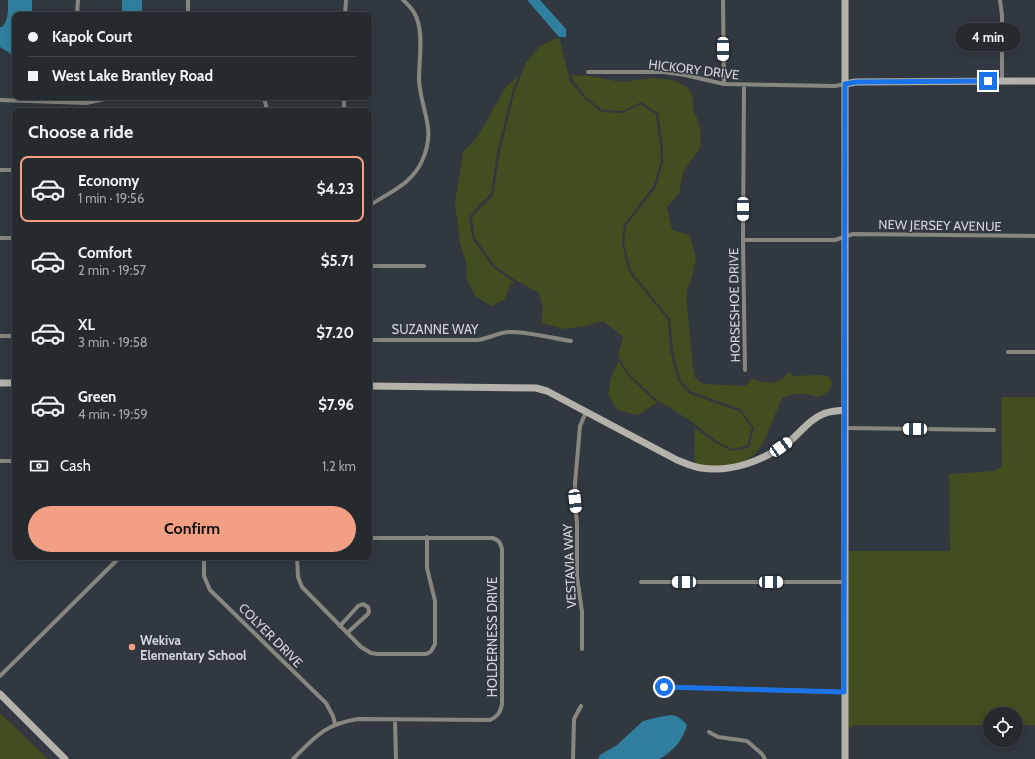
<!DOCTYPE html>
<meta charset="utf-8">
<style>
:root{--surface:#252a2f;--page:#31363b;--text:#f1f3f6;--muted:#a3a7aa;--line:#42464b;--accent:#f39f84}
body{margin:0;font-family:Cabin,sans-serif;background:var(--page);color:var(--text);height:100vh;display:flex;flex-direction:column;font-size:15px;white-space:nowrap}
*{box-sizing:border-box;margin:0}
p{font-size:13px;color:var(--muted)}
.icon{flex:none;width:22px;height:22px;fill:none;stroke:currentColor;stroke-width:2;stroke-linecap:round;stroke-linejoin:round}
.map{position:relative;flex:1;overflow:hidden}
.sheet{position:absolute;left:12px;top:108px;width:360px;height:452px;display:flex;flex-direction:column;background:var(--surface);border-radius:8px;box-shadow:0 2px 10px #0003,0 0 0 1px var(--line)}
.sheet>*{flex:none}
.top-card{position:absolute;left:12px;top:12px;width:360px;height:88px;border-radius:8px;box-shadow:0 2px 10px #0003,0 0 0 1px var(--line);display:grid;align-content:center;height:88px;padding:0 16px;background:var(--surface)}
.tools{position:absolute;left:983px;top:707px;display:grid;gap:8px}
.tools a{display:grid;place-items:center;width:40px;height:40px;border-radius:50%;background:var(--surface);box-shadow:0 2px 10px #0003,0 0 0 1px var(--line);font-size:20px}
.end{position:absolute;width:18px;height:18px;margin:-9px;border:5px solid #1a73e8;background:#fff;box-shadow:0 0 0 2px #fff}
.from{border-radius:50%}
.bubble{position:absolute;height:28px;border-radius:14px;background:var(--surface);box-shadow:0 2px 10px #0003,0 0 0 1px var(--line);font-size:13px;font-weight:800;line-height:28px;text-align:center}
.car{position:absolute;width:12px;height:24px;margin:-12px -6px;border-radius:5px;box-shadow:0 0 3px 1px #0007;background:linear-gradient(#fff 24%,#345 0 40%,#fff 0 76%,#345 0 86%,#fff 0)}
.top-card b{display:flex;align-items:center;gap:14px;height:38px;font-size:15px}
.top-card b+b{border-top:1px solid var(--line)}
.top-card i{width:10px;height:10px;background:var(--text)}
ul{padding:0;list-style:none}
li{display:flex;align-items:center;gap:12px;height:66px;margin:0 8px 6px;padding:0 8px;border:2px solid transparent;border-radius:8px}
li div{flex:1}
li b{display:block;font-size:15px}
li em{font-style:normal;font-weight:800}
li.on{border-color:var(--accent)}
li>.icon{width:36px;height:36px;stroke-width:1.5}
h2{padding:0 16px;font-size:18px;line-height:48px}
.pay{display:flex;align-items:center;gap:10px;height:44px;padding:0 16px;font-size:15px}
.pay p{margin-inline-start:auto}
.primary-button{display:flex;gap:8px;margin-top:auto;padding:8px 16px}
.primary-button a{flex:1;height:46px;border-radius:24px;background:var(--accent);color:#111;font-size:16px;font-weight:800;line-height:46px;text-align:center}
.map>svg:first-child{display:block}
.green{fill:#424d20}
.water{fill:#307f9f}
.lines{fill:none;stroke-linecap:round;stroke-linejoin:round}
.street{stroke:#888681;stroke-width:4}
.secondary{stroke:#b5b2ab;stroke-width:7}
.route{stroke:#1a73e8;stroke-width:5}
.poi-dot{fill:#f39f84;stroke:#31383f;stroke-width:1.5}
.labels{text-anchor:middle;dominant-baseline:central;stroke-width:3;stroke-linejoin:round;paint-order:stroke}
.street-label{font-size:13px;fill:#d0d4d9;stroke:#31383f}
.poi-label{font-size:13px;font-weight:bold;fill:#d0d4d9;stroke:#31383f;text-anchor:start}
</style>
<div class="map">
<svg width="1035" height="759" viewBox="0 0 1035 759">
<rect width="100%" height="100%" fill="#31383f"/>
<path class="green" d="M559,37l11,44 14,17 17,14 22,1 18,-9 15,10 4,31 1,16 -7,24 -30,40 -2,19 7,28 39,48 2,30 8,31 12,13 49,17 13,17 -5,18 -15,3 -17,-9 -24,-19 -34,-21 -27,-25 -12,-19 5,-19 -20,-16 -18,5 -20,3 -24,-6 2,-14 -4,-16 -24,-13 -20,-14 -20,-28 -3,-21 21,-22 7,-43 14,-58 11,-30 15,-18z
M571,75l19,1 31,6 32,-4 20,2 14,7 6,10v14l5,9 3,12 -1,16 -17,24 -4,22 -12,13 5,23 18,5 6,23 -4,19 -5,13v17l6,60 2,11 9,6 41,2 6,-6v-2c9,4 19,7 29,2 4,-2 6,-6 10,-8l2,4 28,-1 8,1 5,6 -4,9 -10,6c-15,-4 -22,-5 -37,1 -8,17 -16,48 -31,59 -5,5 -16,7 -23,8 -11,2 -23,2 -33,-2l-1,-12 1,-23 19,14 18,9 17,-3 5,-20 -14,-19 -48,-17 -12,-12 -7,-30 -3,-31 -39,-48 -7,-28 2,-17 30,-39 7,-25v-17l-5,-32 -17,-11 -18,9 -21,-1 -16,-13 -13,-17z
M518,76l-6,17 -15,59 -6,42 -11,10 -11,13 4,23 20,27 22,16h-4l-7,17 -13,6 -16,-10 -8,-16 -1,-18 -6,-19 -5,-40 8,-51 15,-16 27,-48z
M619,361l9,15 29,27 -19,12 -21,-5 -9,-15 3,-17z
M1001,397h34v328h-19v-11h-26v11h-136l-2,3 -5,-1v-176h103l-1,-77 45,-3 8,-5z
M0,713l48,46h-48z"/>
<path class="water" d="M8,0h24v15h-17v39h-4l-11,-7v-20h2c7,-7 6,-18 6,-27z
M122,0h20v15h-20z
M527,0h13l26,29v8h-7z
M671,715c7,1 11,4 16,10 -4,15 -14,27 -28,34h-61l2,-4 17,-10 26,-24 16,-4z"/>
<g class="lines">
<path class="street" d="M188,0v15
M723,0l1,84
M1000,0l2,15v66
M77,15l1,-15
M345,15l1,-15
M588,72h76l21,3 39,9 111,2 10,-2
M744,85l-1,155 2,130
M264,97l3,13
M0,100l86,3 29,-6
M75,103v-6
M344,111v-14
M0,170h15
M369,206c20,-14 42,-21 53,-45 15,-33 -1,-49 -3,-81 0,-18 4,-41 -1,-58 -2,-9 -8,-16 -15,-22
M0,238h15
M743,240h92l18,-6 182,2
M369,266h55
M0,336h15
M369,340h108c11,-1 20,-7 31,-8 18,-1 44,6 63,9
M1008,352h27
M845,428l149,2
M0,461h15
M204,557v19l6,14 116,113 7,13 2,8
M297,557l1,20 4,10 59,60 10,6 6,1h48c6,-1 7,-4 10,-10v-43l-8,-33v-31
M641,582h203
M340,626l18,-20 5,-2 5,3 1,4 -1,3 -21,19
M582,649v-37l-5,-36v-52l-2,-23v-17l5,-58 6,-14
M0,676l120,-119
M664,687l180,5
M395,719l1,40
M709,732l9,5 29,4 15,13 3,5
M293,759c22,-22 32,-35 65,-40l132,1c8,-4 10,-7 12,-16v-155c-2,-7 -3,-9 -10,-11h-123
M573,759l1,-40 7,-13"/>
<path class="secondary" d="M845,84l11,-2 179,-1
M0,383h15
M369,386l167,2 11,3 130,69c8,3 15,7 24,8 31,5 64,-8 89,-27 10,-8 19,-21 31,-26 7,-4 16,-4 24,-5
M0,694l65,65
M845,759v-759"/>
</g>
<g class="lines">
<path class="route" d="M664,687l180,5 1,-608 11,-2 132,-1"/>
</g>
<circle class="poi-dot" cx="132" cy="647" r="4"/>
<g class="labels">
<g class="street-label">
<text transform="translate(694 69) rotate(7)">HICKORY DRIVE</text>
<text transform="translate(940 225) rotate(1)">NEW JERSEY AVENUE</text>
<text transform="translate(734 305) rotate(-91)">HORSESHOE DRIVE</text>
<text x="435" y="329">SUZANNE WAY</text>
<text transform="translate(569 566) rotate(-93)">VESTAVIA WAY</text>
<text transform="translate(271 635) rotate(45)">COLYER DRIVE</text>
<text transform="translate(492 637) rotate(-90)">HOLDERNESS DRIVE</text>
</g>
<g class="poi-label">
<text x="140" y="640">Wekiva<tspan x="140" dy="15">Elementary School</tspan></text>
</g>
</g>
</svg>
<div class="tools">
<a><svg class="icon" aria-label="locate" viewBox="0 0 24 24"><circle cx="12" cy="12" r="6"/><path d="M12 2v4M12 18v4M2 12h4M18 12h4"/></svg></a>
</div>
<i class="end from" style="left:664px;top:687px"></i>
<i class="end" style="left:988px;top:81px"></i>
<div class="bubble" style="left:955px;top:23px;width:66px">4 min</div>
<i class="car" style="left:723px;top:49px;rotate:180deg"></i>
<i class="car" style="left:743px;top:209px;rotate:180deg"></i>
<i class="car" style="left:915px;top:429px;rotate:270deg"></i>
<i class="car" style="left:781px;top:447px;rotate:55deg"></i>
<i class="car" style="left:575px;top:501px;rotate:174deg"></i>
<i class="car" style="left:684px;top:582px;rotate:270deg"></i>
<i class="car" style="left:771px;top:582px;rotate:90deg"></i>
<div class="top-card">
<b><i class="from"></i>Kapok Court</b>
<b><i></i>West Lake Brantley Road</b>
</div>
<section class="sheet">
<h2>Choose a ride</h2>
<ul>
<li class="on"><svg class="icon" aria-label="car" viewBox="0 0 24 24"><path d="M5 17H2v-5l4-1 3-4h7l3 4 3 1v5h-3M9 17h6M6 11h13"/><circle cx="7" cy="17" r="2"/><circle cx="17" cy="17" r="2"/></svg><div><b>Economy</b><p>1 min · 19:56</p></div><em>$4.23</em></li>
<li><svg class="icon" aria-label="car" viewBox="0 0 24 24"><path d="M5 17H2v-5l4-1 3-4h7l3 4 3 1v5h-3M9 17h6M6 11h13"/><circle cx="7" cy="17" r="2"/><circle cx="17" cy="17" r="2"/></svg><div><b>Comfort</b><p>2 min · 19:57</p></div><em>$5.71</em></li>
<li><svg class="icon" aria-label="car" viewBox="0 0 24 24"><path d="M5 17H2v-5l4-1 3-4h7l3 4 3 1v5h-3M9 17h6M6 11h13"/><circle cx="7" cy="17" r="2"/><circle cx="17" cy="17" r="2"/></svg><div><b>XL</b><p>3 min · 19:58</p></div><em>$7.20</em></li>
<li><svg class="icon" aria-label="car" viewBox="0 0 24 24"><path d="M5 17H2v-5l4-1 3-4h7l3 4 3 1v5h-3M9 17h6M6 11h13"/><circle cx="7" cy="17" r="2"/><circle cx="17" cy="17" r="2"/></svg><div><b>Green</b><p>4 min · 19:59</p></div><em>$7.96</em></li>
</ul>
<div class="pay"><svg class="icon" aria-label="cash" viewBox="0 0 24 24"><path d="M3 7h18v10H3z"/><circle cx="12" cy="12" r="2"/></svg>Cash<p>1.2 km</p></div>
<div class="primary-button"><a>Confirm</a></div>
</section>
</div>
